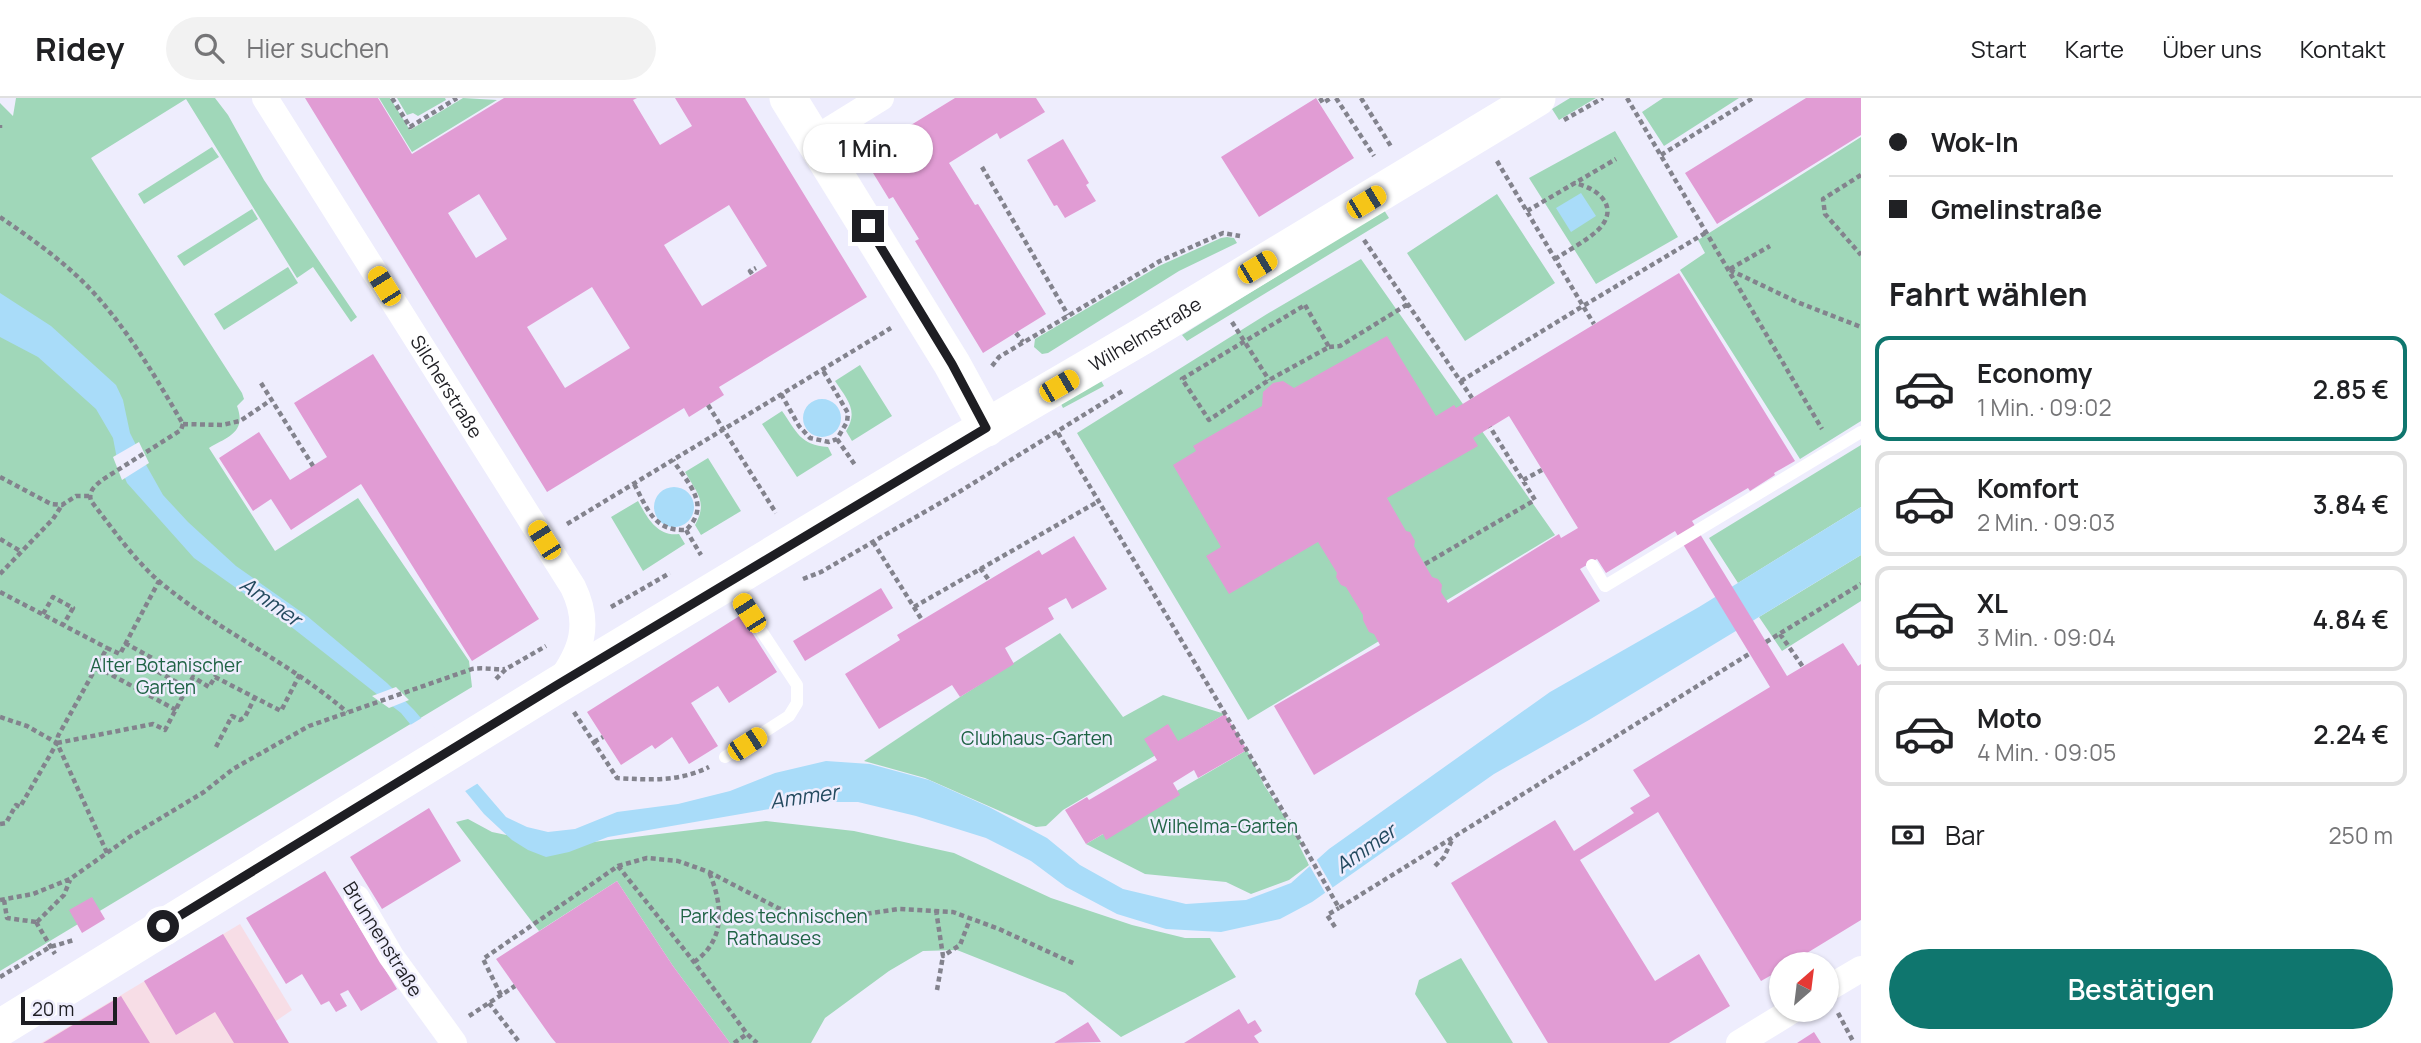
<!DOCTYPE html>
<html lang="de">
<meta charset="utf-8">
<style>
:root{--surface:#fff;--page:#f2f2f2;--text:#202124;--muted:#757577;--line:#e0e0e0;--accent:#0f766e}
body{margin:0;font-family:Manrope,sans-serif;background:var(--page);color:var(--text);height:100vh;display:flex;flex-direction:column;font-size:26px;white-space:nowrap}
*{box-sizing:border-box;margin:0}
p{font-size:23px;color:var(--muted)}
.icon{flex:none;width:38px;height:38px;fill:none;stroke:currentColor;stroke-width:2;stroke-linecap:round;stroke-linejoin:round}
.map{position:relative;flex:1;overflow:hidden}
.sheet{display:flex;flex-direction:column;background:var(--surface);width:560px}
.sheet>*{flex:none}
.banner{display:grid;align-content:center;height:154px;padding:0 28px;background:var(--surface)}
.needle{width:46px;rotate:28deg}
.controls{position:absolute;left:1769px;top:854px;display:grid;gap:14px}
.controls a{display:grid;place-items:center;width:70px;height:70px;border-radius:50%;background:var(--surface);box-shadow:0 2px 5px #0004;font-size:35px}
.scale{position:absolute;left:21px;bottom:18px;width:96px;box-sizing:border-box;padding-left:7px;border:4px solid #1e1e23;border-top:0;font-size:19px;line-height:24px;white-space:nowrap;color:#1e1e23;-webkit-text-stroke:5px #eeedfd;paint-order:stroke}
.end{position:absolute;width:32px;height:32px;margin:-16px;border:9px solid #1e1e23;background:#fff;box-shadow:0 0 0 4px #fff}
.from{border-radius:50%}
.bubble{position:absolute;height:49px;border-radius:24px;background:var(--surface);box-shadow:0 2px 5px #0004;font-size:23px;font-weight:600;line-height:49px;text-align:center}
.car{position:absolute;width:21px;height:42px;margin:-21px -10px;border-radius:9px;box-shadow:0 0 5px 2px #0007;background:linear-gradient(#f5c518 24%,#345 0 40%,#f5c518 0 76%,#345 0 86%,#f5c518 0)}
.banner b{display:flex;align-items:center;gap:24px;height:66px;font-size:26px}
.banner b+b{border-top:2px solid var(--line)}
.banner i{width:18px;height:18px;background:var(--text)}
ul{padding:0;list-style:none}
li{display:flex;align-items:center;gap:21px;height:105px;margin:0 14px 10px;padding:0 14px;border:4px solid var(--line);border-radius:14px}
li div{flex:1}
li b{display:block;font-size:26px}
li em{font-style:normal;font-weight:600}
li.on{border-color:var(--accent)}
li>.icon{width:63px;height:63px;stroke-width:1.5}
h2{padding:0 28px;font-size:32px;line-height:84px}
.pay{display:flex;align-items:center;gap:18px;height:77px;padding:0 28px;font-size:26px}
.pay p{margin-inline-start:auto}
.primary-button{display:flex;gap:14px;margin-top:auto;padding:14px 28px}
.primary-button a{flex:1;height:80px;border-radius:42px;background:var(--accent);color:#fff;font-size:28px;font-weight:600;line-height:80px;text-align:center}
header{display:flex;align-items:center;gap:42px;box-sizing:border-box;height:98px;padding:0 35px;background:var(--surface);border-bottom:2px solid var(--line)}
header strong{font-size:33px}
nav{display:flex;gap:38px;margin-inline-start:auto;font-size:24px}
.search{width:490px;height:63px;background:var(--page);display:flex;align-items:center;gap:18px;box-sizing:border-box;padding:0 24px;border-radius:38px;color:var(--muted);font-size:26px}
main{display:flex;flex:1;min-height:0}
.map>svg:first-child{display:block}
.commercial{fill:#f7dde6}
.green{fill:#a0d7b9}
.water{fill:#a9dcf9}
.pier{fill:#eeedfd}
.building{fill:#e19cd4;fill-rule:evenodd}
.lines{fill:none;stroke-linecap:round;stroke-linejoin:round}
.path{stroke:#83838d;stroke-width:4.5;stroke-dasharray:5 3.5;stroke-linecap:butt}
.lane{stroke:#fff;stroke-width:12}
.street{stroke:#fff;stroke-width:26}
.secondary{stroke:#fff;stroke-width:37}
.route{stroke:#1e1e23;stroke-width:9}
.labels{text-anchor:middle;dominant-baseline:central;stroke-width:5;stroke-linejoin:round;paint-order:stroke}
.street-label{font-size:19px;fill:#1e1e23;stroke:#eeedfd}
.park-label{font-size:19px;fill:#1f6345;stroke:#eeedfd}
.water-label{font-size:21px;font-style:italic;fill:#244a5f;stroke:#eeedfd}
</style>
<header>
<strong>Ridey</strong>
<div class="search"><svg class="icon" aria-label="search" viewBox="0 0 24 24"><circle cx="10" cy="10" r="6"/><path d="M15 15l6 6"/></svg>Hier suchen</div>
<nav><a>Start</a><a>Karte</a><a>Über uns</a><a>Kontakt</a></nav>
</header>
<main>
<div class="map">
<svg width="1861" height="945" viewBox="0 0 1861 945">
<rect width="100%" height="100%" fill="#eeedfd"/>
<path class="commercial" d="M240,826l52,86 -16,11 -36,22h-199z"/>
<path class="green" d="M16,0h199l13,17 36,65 93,137 -6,5 -38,-55 -16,11 -111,-179 -95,59 151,235 2,6 -7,7c10,27 -10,31 -28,42l66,103 83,-53 111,163 3,26 -472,284v-868l13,13z
M379,0h11l20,32 53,-32 34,2 -85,52z
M397,0h48l1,2 -28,16 -5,-3 -6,2z
M1570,0h26l-37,22 -7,-11z
M1663,0h76l-75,48 -22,-34z
M1615,33l63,106 -82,47 -67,-106z
M1861,39v284l-61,38 -120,-189 25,-17 -7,-13z
M212,49l7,10 -75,47 -6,-10z
M1497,96l58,89 -90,58 -58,-88z
M252,111l6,10 -74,47 -7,-10z
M1384,112l5,8 -202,123 -5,-6z
M1227,139l7,1 3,5 -58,28 -131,82 -6,1 -8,-7 1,-8 124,-73 62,-28z
M1361,161l194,276 -307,185 -171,-287 190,-119z
M288,169l10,16 -74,47 -10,-16z
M860,267l32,51 -40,25 -6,-10c13,-20 1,-32 -11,-50z
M1099,279l5,9 -41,22 -3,-6z
M782,313c15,21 18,34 46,36l4,8 -35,22 -35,-53z
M1861,347v62l-123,76 -29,-45z
M708,360l33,53 -40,24 -6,-10c13,-23 2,-32 -10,-53z
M638,403c9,16 19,36 41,33l6,10 -42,27 -32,-54z
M1861,457v46l-79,50 -23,-34z
M1060,535l63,84 40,-22 62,19 -162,96 -17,16 -10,1 -111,-49 -61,-17 96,-64z
M1247,652l17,35 38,58 -3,2 10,20 -20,15 -38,14 -25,-12 -81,-8 -59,-30z
M468,721l24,13 68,14 206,-25 88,10 100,22 97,45 81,27 53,13h25l26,39 -115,60 -56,-44 -108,-43 -34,1 -34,20 -64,47 -14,25h-81l-57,-77 -56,-85 -78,50 -83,-109z
M1461,860l52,85h-66l-32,-49 4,-14z"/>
<path class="water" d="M1581,95l15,23 -25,16 -15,-24z
M0,195l51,33 65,59 7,15 7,33 15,30 18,32 25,27 48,44 71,50 80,67 27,27 92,107 21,10 21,5 27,-3 42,-17 61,-8 52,-13 45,-18 51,-12 44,3 59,16 60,27 58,31 33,27 43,24 63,15 60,-4 45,-17 38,-34 221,-157 149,-85 162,-100v48l-272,165 -95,54 -182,128 -32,17 -59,13 -55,-3 -49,-15 -51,-27 -35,-26 -45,-23 -70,-22 -58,-14h-32l-45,5 -173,30 -39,15 -23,5 -18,-7 -16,-10 -28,-26 -83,-101 -107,-84 -100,-71 -67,-75 -10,-24 -4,-21 -17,-29 -58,-52 -38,-20z
M803 320a19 19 0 1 1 38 0a19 19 0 1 1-38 0Z
M654 409a20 20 0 1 1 40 0a20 20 0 1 1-40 0Z"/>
<path class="pier" d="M139,344l10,21 -27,17 -9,-23z
M396,589l13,13 -20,8 -17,-12z
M425,618l42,50 13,16 -18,11 -55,-66z
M1315,759l19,33 -7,6 -19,-33z"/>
<path class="building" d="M305,0h73l34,56 92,-56h133l-4,2 27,45 32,-19 -17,-28h70l122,199 -148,90 5,8 -35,22 -5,-9 -137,84zM479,96l28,45 -31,19 -28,-45zM729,107l38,61 -65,40 -38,-61zM592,189l38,61 -65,40 -38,-61z
M955,0h81l9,14 -45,27 -3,-6 -48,30 26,42 3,-1 68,110 -63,39 -68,-112 4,-2 -26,-42 -4,2 -27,-44z
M1316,0l38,60 -95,59 -38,-60z
M1806,0h55v37l-144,89 -32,-51z
M1063,41l26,44 -3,2 10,16 -31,17 -8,-13 -3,1 -27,-46z
M1679,175l116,188 -21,12 1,2 -25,16 -2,-3 -56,33 95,155 56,-33 15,23 3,-2v256l-72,44h-7v5l-21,12 -103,-169 -78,48 75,121 44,-27 31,52 -61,37h-121l-97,-160 104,-63 19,31 60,-38 -4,-5 20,-12 -17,-26 137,-83 -95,-156 -69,42 -9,-14 -17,10 20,32 -286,174 -40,-69 106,-61 -6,-11 -5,-2 -6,-12v-5l-17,-28 -5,-2 -5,-8 1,-4 -19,-31 -89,52 -23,-38 15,-9 -48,-82 23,-14 -3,-5 69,-40 1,-14 10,-9 10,-2 11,7 93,-52 49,80 18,-11 2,3zM1509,318l69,112 -17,10 -2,-4 -111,69 -7,-11 1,-7 -4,-6 -6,-2 -18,-31 1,-5 -5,-9 -4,-1 -19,-33 91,-52 -5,-8z
M373,256l166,265 -67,42 -111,-177 -70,46 -20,-31 -18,12 -34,-53 40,-26 31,48 37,-23 -33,-54z
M1074,438l33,53 -35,20 -6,-11 -18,10 6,11 -49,29 9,16 -54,33 -8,-12 -73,44 -34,-55 55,-34 -3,-5 142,-85 3,5z
M881,490l12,20 -88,53 -12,-20z
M741,517l36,57 -48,31 -11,-17 -27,17 27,43 -29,18 -17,-27 -17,12 -3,-4 -31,20 -34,-53z
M1225,616l22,36 -49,28 -4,-8 -21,13 7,12 -74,45 -3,-6 -17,10 -21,-34 22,-13 2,3 68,-40 -13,-21 24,-15 10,17z
M429,710l32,53 -79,48 -32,-52z
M325,773l72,118 -36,22 -13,-21 -8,4 7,12 -11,6 -7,-11 -8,4 -19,-31 -16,10 -40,-66z
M617,783l56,85 57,77h-174l-5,-6 -55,-78z
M92,799l13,22 -23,14 -13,-23z
M223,836l33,54 33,55h-55l-19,-31 -39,23 -32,-54z
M121,898l29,47h-107z
M1239,911l9,15 7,-4 7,11 -8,5 5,7h-75z
M1088,924l13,20 -47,1z
M1814,934l7,11h-24z"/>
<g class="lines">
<path class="path" d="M392,0l18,29 47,-29
M1320,0l3,5 8,-5
M1336,0l38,58
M1361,0l31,50
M1627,0l195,331
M1564,22l39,-22
M0,27v3
M1661,57l92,-57
M1497,63l86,145 124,-74
M982,69l86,148
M1861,77l-38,24 2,15 36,41
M1527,113l89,-52
M0,119c32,22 65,45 92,74 37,40 64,87 91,133
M1364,142l108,158
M1555,161c14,-9 31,-18 43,-29 23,-23 0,-42 -24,-47
M1730,171l40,-23
M1730,172l67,32 64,25
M752,176l-2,-3 6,-3
M1305,207l24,42 -60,33 -60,40 -27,-41z
M1232,224l37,58
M1016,235l7,9
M1329,249l11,-1 68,-42
M992,268l7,-9 161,-96 63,-28 17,3
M1461,283l122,-75 11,18
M261,285l52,83
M781,296l18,32 11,12 19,4 8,-3 10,-17 1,-9 -26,-44
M708,307l68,108
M183,326l-2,6 -79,50c-7,6 -14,11 -11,21 22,28 43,59 70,82 58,48 128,79 186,129
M183,326l39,1 18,-4 31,-21
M1058,335l244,410 37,65 410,-254
M837,341l18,26
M0,379l51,27 11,1 14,-9h13
M1523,382l19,-10
M634,386c14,25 19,47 52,46 26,-25 2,-46 -13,-70
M567,426l324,-196
M686,432l15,25
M0,441l22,13
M873,444l49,78
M1425,466l110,-64 -45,-73
M980,470l9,12
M0,476l53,-55 9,-14
M803,481l18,-7 138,-80 165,-102
M0,494l107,56
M611,509l59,-34
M914,509l185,-106
M43,516l10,-17 20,11 -10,17
M1780,536l23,33
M1766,544l95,-58
M125,545l27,15 -4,8 39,22 6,-11 16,10 6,-10 66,34 19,-37
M97,569l79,43
M496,581l10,-10 40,-23
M574,614l43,66c33,2 62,4 92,-11
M0,619l27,9 30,17 51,112
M594,644l9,-5
M57,645l96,-19 12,6 22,-42
M216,649l16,-31 8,4 5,-3 10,-20
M0,726l6,-1 10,-18 4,2 37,-64 1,-7 49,-88 13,6 39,-73
M618,768l76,96 53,72 10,9
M1435,768l9,-9 9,-19
M0,802l33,-6 37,-15 61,-43 73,-44 29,-23 76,-43 163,-57c12,-2 22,1 33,0
M4,802l3,18 29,4
M936,812l7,46 17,-11 10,-26
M36,824l19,32
M37,824l27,-27 6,-15
M1335,829l-8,-12 12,-7
M694,864c32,-22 29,-57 15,-90
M0,879l50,-30 24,-7
M937,892l6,-34
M501,897l-18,-36 135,-93 29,-8 31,3 31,11 69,36 37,13 84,-12 54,3 46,17 76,35
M489,905l31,40
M1838,915l16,30
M469,918l46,-30
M734,945l13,-9"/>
<path class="lane" d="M1592,467l13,21 256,-154
M725,659l64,-41 8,-13v-18l-66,-100"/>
<g class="street">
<path id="s1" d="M265,0l308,489c18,37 9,64 -15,96"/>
<path d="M813,42l68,-42"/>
<path d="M357,800l34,58 63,87"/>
<path d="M1827,891l34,-20"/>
<path d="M1739,945l54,-33"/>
</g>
<g class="secondary">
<path d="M788,0l164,266 35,64"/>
<path id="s2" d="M0,930l557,-343 380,-229 209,-122 391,-236"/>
</g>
</g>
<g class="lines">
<path class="route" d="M163,828l394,-241 429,-257 -34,-64 -84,-138"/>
</g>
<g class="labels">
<g class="street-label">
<text stroke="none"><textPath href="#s2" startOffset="1339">Wilhelmstraße</textPath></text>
<text stroke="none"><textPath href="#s1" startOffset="341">Silcherstraße</textPath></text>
<text transform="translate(383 841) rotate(58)">Brunnenstraße</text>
</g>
<g class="park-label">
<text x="166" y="567">Alter Botanischer<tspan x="166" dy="22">Garten</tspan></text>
<text x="1037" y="640">Clubhaus-Garten</text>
<text x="1224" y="728">Wilhelma-Garten</text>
<text x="774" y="818">Park des technischen<tspan x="774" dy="22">Rathauses</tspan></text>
</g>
<g class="water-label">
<text transform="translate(271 503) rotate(35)">Ammer</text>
<text transform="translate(804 698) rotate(-8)">Ammer</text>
<text transform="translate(1365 750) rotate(-35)">Ammer</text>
</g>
</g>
</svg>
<div class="controls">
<a><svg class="needle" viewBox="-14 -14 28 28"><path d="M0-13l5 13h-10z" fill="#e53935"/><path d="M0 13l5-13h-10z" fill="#757577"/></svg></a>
</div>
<div class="scale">20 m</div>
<i class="end from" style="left:163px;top:828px"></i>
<i class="end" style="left:868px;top:128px"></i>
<div class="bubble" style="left:803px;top:26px;width:130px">1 Min.</div>
<i class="car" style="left:1366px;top:104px;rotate:59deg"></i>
<i class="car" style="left:1257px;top:169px;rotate:59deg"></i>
<i class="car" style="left:384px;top:188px;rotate:328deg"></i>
<i class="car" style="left:1059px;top:288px;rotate:60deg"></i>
<i class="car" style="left:544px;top:442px;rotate:328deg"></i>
<i class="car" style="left:749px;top:515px;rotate:327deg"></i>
<i class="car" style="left:747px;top:646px;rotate:57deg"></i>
</div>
<section class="sheet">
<div class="banner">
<b><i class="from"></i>Wok-In</b>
<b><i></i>Gmelinstraße</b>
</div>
<h2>Fahrt wählen</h2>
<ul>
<li class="on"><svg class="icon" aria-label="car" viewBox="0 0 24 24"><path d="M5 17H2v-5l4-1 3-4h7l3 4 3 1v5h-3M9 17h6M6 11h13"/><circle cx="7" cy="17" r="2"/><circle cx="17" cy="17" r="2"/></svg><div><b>Economy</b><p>1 Min. · 09:02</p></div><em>2.85 €</em></li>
<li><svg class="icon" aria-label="car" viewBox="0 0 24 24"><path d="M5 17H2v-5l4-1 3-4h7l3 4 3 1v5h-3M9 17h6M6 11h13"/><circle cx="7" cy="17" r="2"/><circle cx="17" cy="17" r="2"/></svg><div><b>Komfort</b><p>2 Min. · 09:03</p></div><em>3.84 €</em></li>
<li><svg class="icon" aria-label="car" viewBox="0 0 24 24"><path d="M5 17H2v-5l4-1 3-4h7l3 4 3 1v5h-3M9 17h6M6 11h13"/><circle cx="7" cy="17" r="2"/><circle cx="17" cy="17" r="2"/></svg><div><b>XL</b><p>3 Min. · 09:04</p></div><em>4.84 €</em></li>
<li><svg class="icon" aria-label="car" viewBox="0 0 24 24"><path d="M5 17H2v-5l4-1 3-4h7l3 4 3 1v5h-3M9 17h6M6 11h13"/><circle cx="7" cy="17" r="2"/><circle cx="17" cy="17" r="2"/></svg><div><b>Moto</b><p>4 Min. · 09:05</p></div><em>2.24 €</em></li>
</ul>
<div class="pay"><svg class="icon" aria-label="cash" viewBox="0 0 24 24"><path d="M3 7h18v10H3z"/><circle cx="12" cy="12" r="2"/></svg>Bar<p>250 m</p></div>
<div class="primary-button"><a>Bestätigen</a></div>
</section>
</main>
